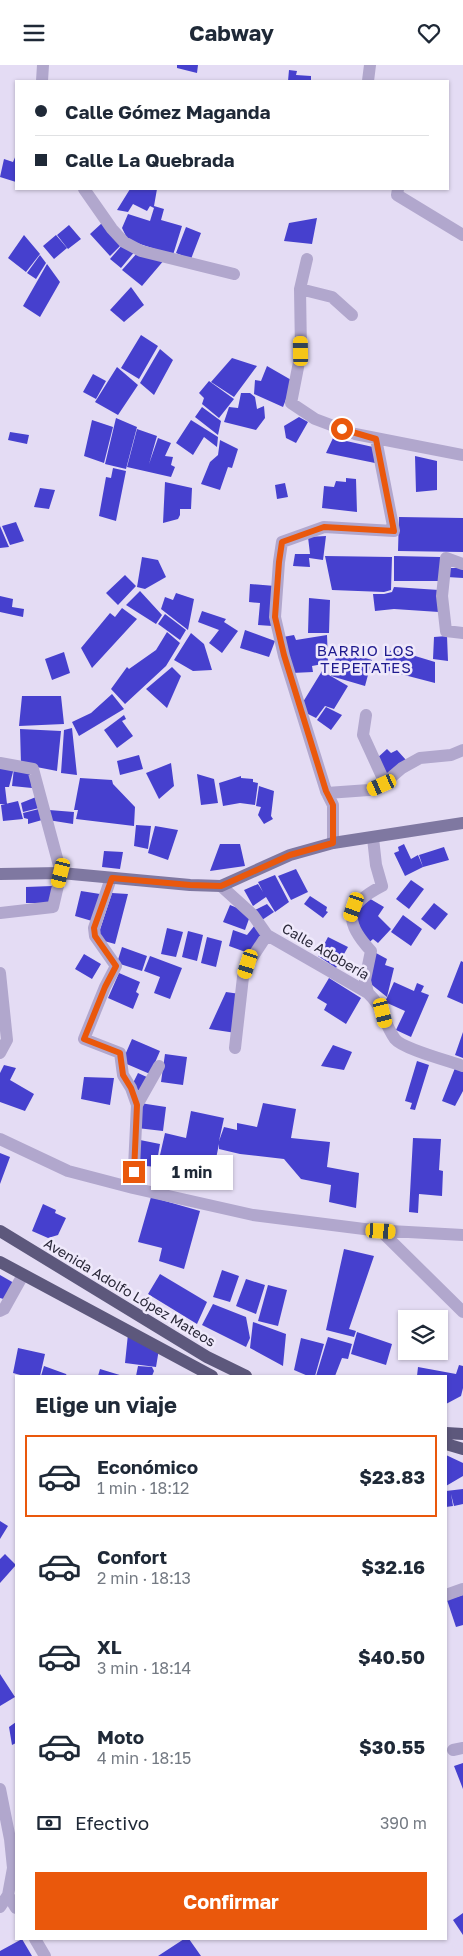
<!DOCTYPE html>
<html lang="es">
<meta charset="utf-8">
<style>
:root{--surface:#fff;--page:#f2f2f3;--text:#1f2937;--muted:#747a83;--line:#e0e1e3;--accent:#ea580c}
body{margin:0;font-family:"Golos Text",sans-serif;background:var(--page);color:var(--text);height:100vh;display:flex;flex-direction:column;font-size:19px;white-space:nowrap}
*{box-sizing:border-box;margin:0}
p{font-size:16px;color:var(--muted)}
.icon{flex:none;width:28px;height:28px;fill:none;stroke:currentColor;stroke-width:2;stroke-linecap:round;stroke-linejoin:round}
.map{position:relative;flex:1;overflow:hidden}
.sheet{position:absolute;left:15px;top:1310px;width:432px;height:565px;display:flex;flex-direction:column;background:var(--surface);border-radius:0px;box-shadow:0 1px 4px #0004}
.sheet>*{flex:none}
.top-card{position:absolute;left:15px;top:15px;width:434px;height:110px;border-radius:0px;box-shadow:0 1px 4px #0004;display:grid;align-content:center;height:110px;padding:0 20px;background:var(--surface)}
.tools{position:absolute;left:398px;top:1245px;display:grid;gap:10px}
.tools a{display:grid;place-items:center;width:50px;height:50px;border-radius:0px;background:var(--surface);box-shadow:0 1px 4px #0004;font-size:25px}
.end{position:absolute;width:22px;height:22px;margin:-11px;border:6px solid #ea580c;background:#fff;box-shadow:0 0 0 2px #fff}
.from{border-radius:50%}
.bubble{position:absolute;height:35px;border-radius:0px;background:var(--surface);box-shadow:0 1px 4px #0004;font-size:16px;font-weight:700;line-height:35px;text-align:center}
.car{position:absolute;width:15px;height:30px;margin:-15px -8px;border-radius:6px;box-shadow:0 0 4px 1px #0007;background:linear-gradient(#f5c518 24%,#345 0 40%,#f5c518 0 76%,#345 0 86%,#f5c518 0)}
.top-card b{display:flex;align-items:center;gap:18px;height:48px;font-size:19px}
.top-card b+b{border-top:1px solid var(--line)}
.top-card i{width:12px;height:12px;background:var(--text)}
ul{padding:0;list-style:none}
li{display:flex;align-items:center;gap:15px;height:82px;margin:0 10px 8px;padding:0 10px;border:2px solid transparent;border-radius:0px}
li div{flex:1}
li b{display:block;font-size:19px}
li em{font-style:normal;font-weight:700}
li.selected{border-color:var(--accent)}
li>.icon{width:45px;height:45px;stroke-width:1.5}
h2{padding:0 20px;font-size:22px;line-height:60px}
.pay{display:flex;align-items:center;gap:12px;height:55px;padding:0 20px;font-size:19px}
.pay p{margin-inline-start:auto}
.action{display:flex;gap:10px;margin-top:auto;padding:10px 20px}
.action a{flex:1;height:58px;border-radius:0px;background:var(--accent);color:#fff;font-size:20px;font-weight:700;line-height:58px;text-align:center}
header{display:flex;justify-content:space-between;align-items:center;height:65px;padding:0 20px;background:var(--surface);font-size:22px;font-weight:700}
.map>svg:first-child{display:block}
.building{fill:#4640ce}
.lines{fill:none;stroke-linecap:round;stroke-linejoin:round}
.street{stroke:#b1a7cd;stroke-width:12}
.secondary{stroke:#7f78a1;stroke-width:12}
.primary{stroke:#5d587c;stroke-width:12}
.route{stroke:#ea580c;stroke-width:6}
.labels{text-anchor:middle;dominant-baseline:central;stroke-width:5;stroke-linejoin:round;paint-order:stroke}
.street-label{font-size:14px;fill:#2a2839;stroke:#efe9fb}
.neighbourhood-label{font-size:15px;letter-spacing:1px;fill:#1f1b8e;stroke:#efe9fb}
</style>
<header><svg class="icon" aria-label="menu" viewBox="0 0 24 24"><path d="M4 6h16M4 12h16M4 18h16"/></svg>Cabway<svg class="icon" aria-label="heart" viewBox="0 0 24 24"><path d="M12 20l-8-8c-3-5 5-10 8-4 3-6 11-1 8 4z"/></svg></header>
<div class="map">
<svg width="463" height="1891" viewBox="0 0 463 1891">
<rect width="100%" height="100%" fill="#e4dcf4"/>
<path class="building" d="M177,0h21l-1,8 -20,-5z
M289,5l8,1 -1,4 15,1v5h-23z
M16,90v27l-16,-5 4,-18 9,3z
M130,124h27l-3,17 10,3 -3,11 21,6 -9,29 -45,-15 -6,-12 6,-14 22,7 4,-13 -4,-2 -3,5 -14,-7 -5,8 -11,-2z
M317,153l-5,26 -28,-3 5,-18z
M102,158l22,19 -14,14 -20,-22z
M69,160l12,14 -13,10 -11,-14z
M186,162l15,6 -10,26 -15,-6z
M24,170l16,19 -14,18 -18,-14z
M56,170l11,13 -13,11 -11,-13z
M123,179l13,6 -15,18 -11,-9z
M138,187l27,7 -23,27 -20,-16z
M40,190l6,8 -10,16 -9,-6z
M47,199l13,18 -20,35 -17,-11z
M131,222l13,18 -20,17 -14,-12z
M141,270l17,11 -19,33 -18,-11z
M160,284l13,11 -19,35 -14,-12z
M232,293l25,8 -23,31 -23,-15z
M267,301l26,15 -10,26 -29,-13 1,-14 6,1z
M117,302l21,18 -20,30 -23,-13z
M93,309l13,7 -10,18 -13,-7z
M209,316l25,18 -15,19 -17,-14 2,-6 -5,-5z
M241,328h9l5,4 2,12 7,-3 1,12 -9,12 -32,-8 5,-15 9,1z
M202,342l19,14 -3,14 -23,-18z
M299,352l9,5 -12,21 -10,-5 -2,-12z
M116,353l21,9 -11,42 -21,-5z
M92,355l21,7 -9,36 -20,-7z
M191,355l27,17 -1,10 -13,-10 -11,18 -17,-12z
M137,364l20,7 -8,28 9,-26 13,5 -6,13 8,1 -2,8 4,2 -4,10 -44,-10z
M10,367l19,3 -2,9 -19,-4z
M333,373l40,9 2,16 -49,-10z
M220,375l18,9 -6,19 -4,-1 -8,23 -19,-6 9,-22 8,-7z
M415,391l22,5v29l-21,2z
M113,403l13,3 -10,50 -17,-5 7,-39 5,1z
M346,413l10,1 1,33 -35,-4 2,-22 10,1 2,-6 10,1z
M165,417l27,6 -1,21h-11v6l-2,4 -15,4z
M285,418l3,14 -11,2 -2,-14z
M40,423l15,2 -6,19 -15,-2z
M399,452l64,1v34l-65,-1z
M16,457l8,19 -14,4 -8,-19z
M0,461l9,21 -9,1z
M326,471l-3,24 -14,-2 1,9 -17,-1 2,-12h15l-2,-17z
M325,491l67,1 -1,33 -7,2 -52,-2z
M394,491l46,1v24h-46z
M142,492l16,3 8,17 -21,12 -8,-2z
M449,503h14v10l-16,-1z
M125,510l11,11 -18,19 -12,-12z
M250,519l25,2 -3,40 -14,-1 2,-22 -11,-1z
M394,522l45,3v22l-45,-3 -19,2 -2,-17h11l8,-2z
M140,526l22,24 -6,9 -30,-19z
M176,528l18,6 -6,31 -27,-21 4,-12 8,3z
M0,531l13,3 -1,8 12,2 -1,8 -23,-5z
M309,533l21,2 -1,33h-21z
M122,543l15,11 -45,49 -11,-20 29,-35 5,4z
M202,546l24,8 -2,3 14,9 -16,22 -13,-10 10,-13 -21,-8z
M165,549l21,16 -6,10 -22,-16z
M245,565l30,11 -6,16 -29,-9z
M167,567l13,11 -14,23 -41,38 -14,-15 16,-22 2,2 27,-19z
M191,568l13,11 8,26 -19,1 -19,-11z
M294,570l2,5 31,-5 1,28 -16,3 1,6 -21,1 -9,-36z
M447,571l1,25 -15,-2 1,-22z
M392,584l43,13v21l-50,-13 1,-14z
M338,585l34,10 -7,26 -34,-10z
M64,587l6,21 -18,7 -7,-21z
M172,602l9,9 -14,32 -21,-19z
M322,606l26,15 -14,23 -9,-3 -9,12 -10,-5 -3,-11z
M112,629l12,15 -45,27 -7,-14 19,-9z
M22,631h39l3,28 -45,2z
M326,642l16,8 -11,15 -14,-10z
M124,650l2,4 -4,2 11,15 -16,12 -13,-18z
M72,663l5,47 -16,-2 3,-43z
M20,664l41,2 -4,40 -36,-7z
M387,684l4,4 6,-3 9,10 -21,19 -10,-19z
M139,690l4,14 -23,6 -3,-14z
M171,698l3,23 -15,13 -13,-26z
M0,701l29,4 3,18 -20,-2 2,-18 -5,19h-4l2,17h-7z
M197,709l17,5 4,24 -17,2z
M241,711v2l12,1v3l5,1 -3,22 -15,-2 -17,3 -4,-23z
M80,713l32,2 1,4 22,23 -1,19 -58,-7 2,-9h-4z
M259,721l15,5 -3,25 2,3 -9,5 -6,-9 3,-8 -5,-1z
M36,732l3,11 -16,4 -2,-9z
M18,736l5,18 -20,2 -2,-16z
M39,744l3,11 -14,4v-5l-4,-1 -1,-5z
M49,745l25,2 -1,12 -25,-4z
M136,760l15,1 -3,23 -14,-3z
M155,761l23,4 -10,30 -20,-7z
M220,779h20l5,22 -35,5z
M404,779l7,15 7,-4 5,12 -4,-12 25,-8 5,13 -26,7 -18,9 -11,-23 5,-2 -1,-4z
M104,786l19,1 -3,17 -18,-2z
M296,804l12,23 -17,8 -13,-24z
M275,810l14,27 -14,10 -9,-15 -13,9 -9,-16 14,-6 5,8 -5,-10z
M411,815l13,9 -15,20 -13,-10z
M52,821l1,17h-27v-16z
M81,826l19,3 -8,27 -17,-5z
M112,828l16,1 -13,50 -18,-5z
M310,831l17,11 -1,4 2,1 -5,6 -19,-14z
M367,832l17,10 -6,9 13,13 -13,14 -5,-4 -7,6 -13,-29z
M434,838l14,11 -13,16 -14,-11z
M267,839l7,8 -12,8 -7,-10z
M230,840l10,4 10,7 -5,14 -22,-8z
M403,850l19,14 -11,17 -20,-14z
M255,860l10,11 -14,18 -22,-8 4,-16 14,5z
M167,863l16,4 -7,25 -15,-3z
M188,866l15,4 -6,26 -15,-4z
M207,872l15,4 -6,26 -15,-4z
M328,872l20,10 -12,21 -18,-12z
M122,882l25,9 -5,15 -25,-8z
M376,888l11,6 -2,6 9,3 -7,29 -20,-16z
M84,889l17,10 -9,15 -17,-10z
M150,891l32,12 -12,31 -16,-6 6,-16 -16,-6z
M461,896l2,1v42l-16,-7z
M119,908l21,9 -4,10 3,2 -6,15 -25,-11z
M329,913l32,20 -15,26 -22,-14 3,-6 -10,-6z
M394,917l20,9 3,-8 7,3 -3,6 8,3 -18,42 -15,-7 9,-19 -20,-9z
M226,927l14,2 -4,39 -27,-4z
M463,967v26l-8,-3z
M132,974l28,12 -10,23 -28,-12z
M333,980l19,7 -8,18 -23,-4z
M165,989l22,3 -4,28 -22,-3z
M417,996l12,4 -14,45 -5,-1 2,-6 -7,-2z
M4,1000l12,3 -6,12 24,14 -9,17 -25,-9v-29z
M455,1003l8,4v19l-8,15 -13,-5z
M138,1008l11,5 -8,15 -9,-8z
M84,1012l30,1 -4,27 -29,-6z
M140,1038l26,4 -3,24 -26,-3z
M263,1038l33,6 -5,29 39,4 -3,25 32,6 -3,35 -27,-6 2,-17 -30,-6 -17,-20 -44,-5 -21,-5v-5l-8,39 -43,-11 3,-15 -11,-2 5,-22 21,5 5,-27 33,7 -5,23 5,-14 13,3v-7l20,4z
M413,1073l28,1 -2,31 4,1 -1,25 -23,-2 -1,19 -9,-1z
M140,1075l20,4 -4,23 -20,-2z
M0,1088l10,4 -10,27z
M151,1132l49,14 -16,58 -25,-8 3,-13 -24,-6z
M43,1139l13,6 -1,3 11,5 -8,17 -10,3 -16,-7z
M344,1184l30,7 -25,73 7,2 -2,6 -28,-7z
M222,1205l17,6 -9,26 -17,-5z
M160,1209l47,28 -10,22 -49,-30z
M0,1210l14,8 -7,17 -7,-2z
M246,1214l19,6 -9,29 -20,-8z
M268,1220l19,5 -9,36 -20,-5z
M213,1239l33,13 4,21 -4,9 -44,-22z
M253,1257l33,12 -3,32 -33,-18z
M357,1267l35,12 -6,21 -35,-11z
M128,1269l31,15 -3,18 -31,-4z
M328,1272l24,7 -4,15 -6,-1 -7,18h-19z
M301,1273l23,6 -9,32h-7l-14,-6z
M18,1283l27,6 -5,22h-16l-11,-3z
M459,1300l4,1v22l-2,8 -15,8v-28h-29l1,-9 38,7z
M44,1301l22,8 1,2h-26z
M138,1301l14,1 2,4 -2,5h-16z
M100,1304l23,7h-25z
M446,1390l17,8v13l-17,10z
M463,1424v15l-9,2 -3,-12 2,12 -7,1v-16z
M0,1456l8,5 -8,13z
M5,1489l11,11 -16,18v-24z
M463,1530v30l-7,2 -9,-27z
M0,1609l15,23 -15,9z
M16,1657v21l-4,2 -3,-18z
M463,1698v26l-9,-23z
M463,1848v22l-10,-15z
M22,1874l10,17h-32v-5z
M184,1874h5l12,17h-43z"/>
<g class="lines">
<path class="street" d="M42,16l1,-16
M368,16l2,-16
M84,124l28,40 12,13 17,9 93,23
M398,124l-1,6 66,40
M300,224l7,-30
M352,250l-20,-18 -32,-8 1,63 -10,51 24,16 40,15 108,21
M463,499l-17,-6 -4,38 4,35 17,2
M366,650l-3,20 22,48
M0,698l33,6 28,104 -8,34 -53,6
M327,728l42,-3 13,-5 20,-17 18,-10 31,-3 12,-5
M333,778v-38l-7,-14 -42,-135 -9,-39 4,-55 3,-20 42,-15 70,4 -18,-92
M111,813l-17,50 1,8 21,30 -11,21 -21,52 36,14 3,22 8,13 6,17
M221,821l32,29 14,20 101,58c16,15 15,29 27,46 8,10 54,22 68,27
M0,908l7,67 -7,13
M368,928l-3,-13 6,-29c-28,-30 -26,-46 11,-65l-6,-21 -3,-27
M235,983l8,-71 5,-13 19,-29
M0,1074l68,32 65,17 120,27 119,15 91,5
M133,1123l4,-83 22,-39
M381,1166l82,81
M0,1246l4,-2 19,-34
M446,1530l17,-6
M453,1685l10,-2
M0,1724l10,50 3,29 -5,27 8,13
M0,1842l8,-12
M35,1874l10,17"/>
<path class="secondary" d="M0,809l61,-1 129,12 31,1 69,-31 43,-12 130,-20"/>
<path class="primary" d="M0,1166l207,126 39,19
M0,1197l212,114
M446,1368l17,1
M446,1379l17,5"/>
</g>
<g class="lines">
<path class="route" d="M134,1107l3,-67 -6,-17 -8,-13 -3,-22 -36,-14 21,-52 11,-21 -21,-30 -1,-8 18,-50 78,7 31,1 69,-31 43,-12v-38l-7,-14 -42,-136 -9,-38 4,-55 3,-20 42,-15 70,4 -18,-92 -34,-10"/>
</g>
<g class="labels">
<g class="street-label">
<text transform="translate(326 886) rotate(30)">Calle Adobería</text>
<text transform="translate(130 1227) rotate(31)">Avenida Adolfo López Mateos</text>
</g>
<g class="neighbourhood-label">
<text x="366" y="585">BARRIO LOS<tspan x="366" dy="17">TEPETATES</tspan></text>
</g>
</g>
</svg>
<div class="tools">
<a><svg class="icon" aria-label="layers" viewBox="0 0 24 24"><path d="M12 4l9 5-9 5-9-5zM3 14l9 5 9-5"/></svg></a>
</div>
<i class="end from" style="left:342px;top:364px"></i>
<i class="end" style="left:134px;top:1107px"></i>
<div class="bubble" style="left:151px;top:1090px;width:82px">1 min</div>
<i class="car" style="left:301px;top:286px;rotate:359deg"></i>
<i class="car" style="left:382px;top:720px;rotate:246deg"></i>
<i class="car" style="left:61px;top:808px;rotate:194deg"></i>
<i class="car" style="left:354px;top:842px;rotate:199deg"></i>
<i class="car" style="left:248px;top:899px;rotate:198deg"></i>
<i class="car" style="left:383px;top:948px;rotate:166deg"></i>
<i class="car" style="left:381px;top:1166px;rotate:93deg"></i>
<div class="top-card">
<b><i class="from"></i>Calle Gómez Maganda</b>
<b><i></i>Calle La Quebrada</b>
</div>
<section class="sheet">
<h2>Elige un viaje</h2>
<ul>
<li class="selected"><svg class="icon" aria-label="car" viewBox="0 0 24 24"><path d="M5 17H2v-5l4-1 3-4h7l3 4 3 1v5h-3M9 17h6M6 11h13"/><circle cx="7" cy="17" r="2"/><circle cx="17" cy="17" r="2"/></svg><div><b>Económico</b><p>1 min · 18:12</p></div><em>$23.83</em></li>
<li><svg class="icon" aria-label="car" viewBox="0 0 24 24"><path d="M5 17H2v-5l4-1 3-4h7l3 4 3 1v5h-3M9 17h6M6 11h13"/><circle cx="7" cy="17" r="2"/><circle cx="17" cy="17" r="2"/></svg><div><b>Confort</b><p>2 min · 18:13</p></div><em>$32.16</em></li>
<li><svg class="icon" aria-label="car" viewBox="0 0 24 24"><path d="M5 17H2v-5l4-1 3-4h7l3 4 3 1v5h-3M9 17h6M6 11h13"/><circle cx="7" cy="17" r="2"/><circle cx="17" cy="17" r="2"/></svg><div><b>XL</b><p>3 min · 18:14</p></div><em>$40.50</em></li>
<li><svg class="icon" aria-label="car" viewBox="0 0 24 24"><path d="M5 17H2v-5l4-1 3-4h7l3 4 3 1v5h-3M9 17h6M6 11h13"/><circle cx="7" cy="17" r="2"/><circle cx="17" cy="17" r="2"/></svg><div><b>Moto</b><p>4 min · 18:15</p></div><em>$30.55</em></li>
</ul>
<div class="pay"><svg class="icon" aria-label="cash" viewBox="0 0 24 24"><path d="M3 7h18v10H3z"/><circle cx="12" cy="12" r="2"/></svg>Efectivo<p>390 m</p></div>
<div class="action"><a>Confirmar</a></div>
</section>
</div>
